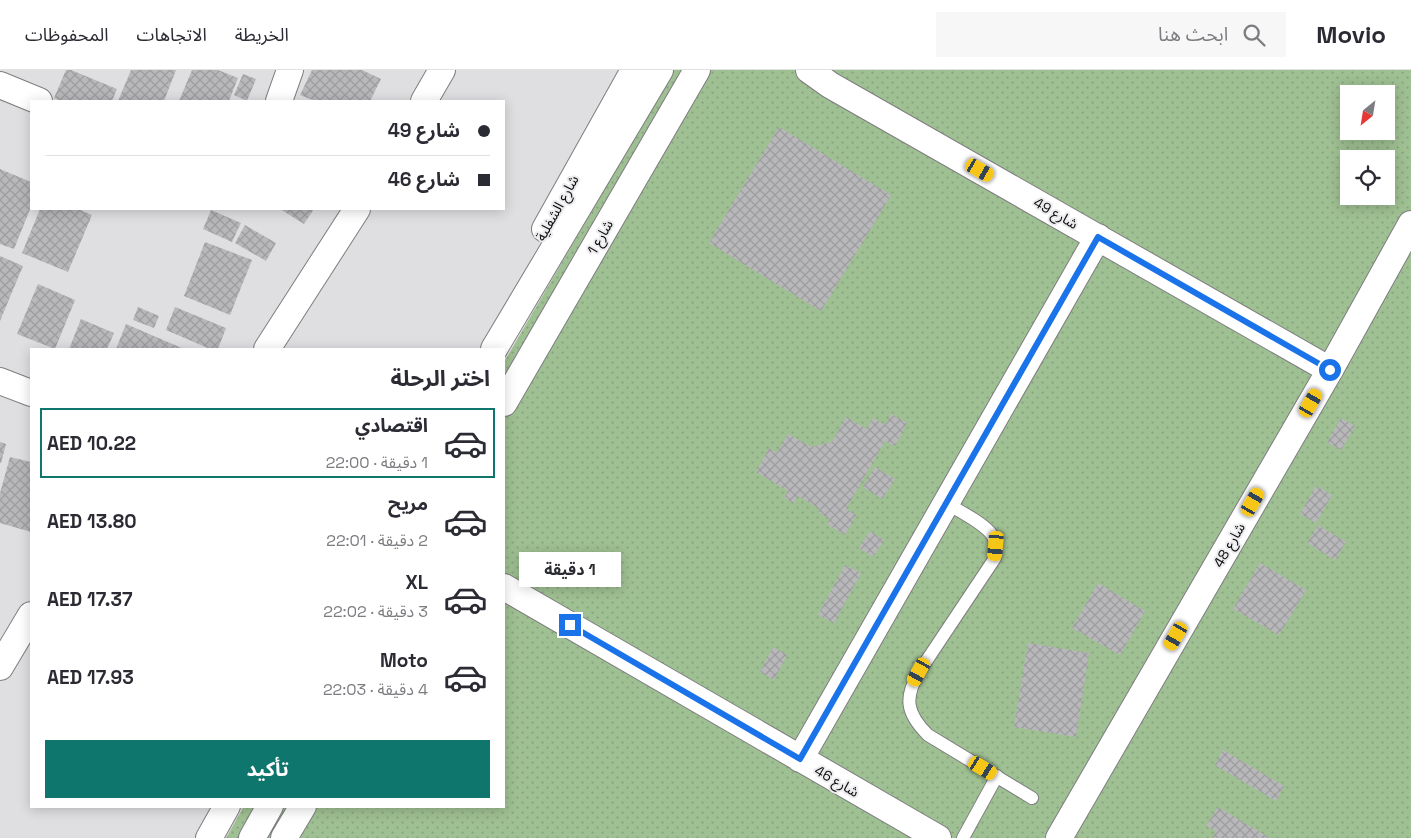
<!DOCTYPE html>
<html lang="ar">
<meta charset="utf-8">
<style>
:root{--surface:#fff;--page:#f7f7f7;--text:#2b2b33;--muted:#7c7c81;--line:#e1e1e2;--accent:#0f766e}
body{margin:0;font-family:"Space Grotesk","Noto Sans Arabic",sans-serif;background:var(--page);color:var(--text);direction:rtl;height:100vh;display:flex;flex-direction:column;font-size:19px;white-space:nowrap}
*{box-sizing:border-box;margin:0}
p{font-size:16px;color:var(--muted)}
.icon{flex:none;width:28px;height:28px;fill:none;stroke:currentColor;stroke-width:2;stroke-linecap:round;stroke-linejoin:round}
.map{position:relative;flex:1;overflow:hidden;direction:ltr}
.panel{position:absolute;left:30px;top:278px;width:475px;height:460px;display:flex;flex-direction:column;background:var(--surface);border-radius:0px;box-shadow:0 2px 12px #0003;direction:rtl}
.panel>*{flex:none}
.hud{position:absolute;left:30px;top:30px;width:475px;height:110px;border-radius:0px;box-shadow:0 2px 12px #0003;direction:rtl;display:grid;align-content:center;height:110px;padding:0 15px;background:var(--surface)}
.needle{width:32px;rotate:210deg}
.tools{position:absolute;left:1340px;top:15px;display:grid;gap:10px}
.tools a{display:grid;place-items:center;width:55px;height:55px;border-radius:0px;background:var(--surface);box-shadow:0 2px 12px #0003;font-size:25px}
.end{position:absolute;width:22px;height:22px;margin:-11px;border:6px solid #1a73e8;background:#fff;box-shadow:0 0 0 2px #fff}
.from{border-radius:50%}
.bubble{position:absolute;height:35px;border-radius:0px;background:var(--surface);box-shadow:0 2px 12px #0003;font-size:16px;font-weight:700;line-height:35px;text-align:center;direction:rtl}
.car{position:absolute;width:15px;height:30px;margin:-15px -8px;border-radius:6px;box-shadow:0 0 4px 1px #0007;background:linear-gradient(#f5c518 24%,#345 0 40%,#f5c518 0 76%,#345 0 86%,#f5c518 0)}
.hud b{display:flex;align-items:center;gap:18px;height:48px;font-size:19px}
.hud b+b{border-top:1px solid var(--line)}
.hud i{width:12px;height:12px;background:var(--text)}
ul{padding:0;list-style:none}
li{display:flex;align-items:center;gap:15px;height:70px;margin:0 10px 8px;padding:0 5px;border:2px solid transparent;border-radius:0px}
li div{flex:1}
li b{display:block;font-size:19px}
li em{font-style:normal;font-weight:700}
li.on{border-color:var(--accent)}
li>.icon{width:45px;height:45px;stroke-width:1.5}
h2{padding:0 15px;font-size:22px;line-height:60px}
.cta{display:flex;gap:10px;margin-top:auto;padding:10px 15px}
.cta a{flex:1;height:58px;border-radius:0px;background:var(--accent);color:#fff;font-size:20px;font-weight:700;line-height:58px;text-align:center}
header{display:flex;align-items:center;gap:30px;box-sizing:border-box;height:70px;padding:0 25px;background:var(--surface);border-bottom:1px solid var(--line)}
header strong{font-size:24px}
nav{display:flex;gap:28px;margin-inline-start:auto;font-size:18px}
.search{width:350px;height:45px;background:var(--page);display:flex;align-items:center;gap:12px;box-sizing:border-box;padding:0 18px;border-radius:0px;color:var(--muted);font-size:19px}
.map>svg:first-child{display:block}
.grass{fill:url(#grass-dots);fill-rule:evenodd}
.building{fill:url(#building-cross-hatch)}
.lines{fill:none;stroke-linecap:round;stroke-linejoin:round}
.service-casing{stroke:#7e7e80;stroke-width:14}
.minor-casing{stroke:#7e7e80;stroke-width:28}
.service{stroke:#fff;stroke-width:12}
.minor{stroke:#fff;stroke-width:26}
.route{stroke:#1a73e8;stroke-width:6}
.labels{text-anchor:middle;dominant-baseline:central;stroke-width:4;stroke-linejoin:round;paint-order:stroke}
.street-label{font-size:14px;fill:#0c0c0d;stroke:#ececef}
</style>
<header>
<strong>Movio</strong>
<div class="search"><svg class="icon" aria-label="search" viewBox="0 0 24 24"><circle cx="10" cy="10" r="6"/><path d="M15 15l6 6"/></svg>ابحث هنا</div>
<nav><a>الخريطة</a><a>الاتجاهات</a><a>المحفوظات</a></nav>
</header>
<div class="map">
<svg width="1411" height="768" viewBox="0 0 1411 768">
<defs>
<pattern id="grass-dots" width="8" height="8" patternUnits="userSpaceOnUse" patternTransform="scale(1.25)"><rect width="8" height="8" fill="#9fc093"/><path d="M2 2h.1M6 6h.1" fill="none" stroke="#88a47e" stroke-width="1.8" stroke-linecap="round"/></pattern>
<pattern id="building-cross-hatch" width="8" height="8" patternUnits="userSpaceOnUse" patternTransform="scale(1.25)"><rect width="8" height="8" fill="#b8b8bb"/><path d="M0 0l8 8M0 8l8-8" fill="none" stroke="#9d9da0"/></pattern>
</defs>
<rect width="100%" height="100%" fill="#dfdfe1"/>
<path class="grass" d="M674,0h737v768h-1185l18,-32h260v-444zM1349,24h37v37h-37zM1349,89h37v37h-37z"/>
<path class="building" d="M66,0h5l46,19 -5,12h-51l-7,-3z
M131,0h45l-12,31h-46z
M192,0h26l20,8 -9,23h-50z
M312,0h50l19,9 -11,22h-55l-15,-6z
M243,4l13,5 -9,22 -13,-6z
M779,57l112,68 -70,116 -112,-68z
M0,99l31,13v25l-17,42 -14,-5z
M40,139h38l14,6 -24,57 -46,-19z
M280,139h34l-10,15z
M211,140l30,13 -9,19 -29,-13z
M245,155l31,18 -10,18 -31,-18z
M205,172l47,18 -22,55 -46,-19z
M0,186l23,10 -23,55z
M38,214l37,16 -20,49 -38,-15z
M138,237l21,9 -5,12 -21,-8z
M175,237l51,21 -8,21h-8l-44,-19z
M81,249l33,14 -7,16h-38z
M126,254l58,25h-68z
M891,344l16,9 -12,23 -10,-5 -39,68 10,6 -11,20 -18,-11 3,-5 -12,-7 2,-3 -22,-13 -4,7 -10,-5 4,-7 -32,-19 13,-24 8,5 11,-19 23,13 21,-5 14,-25 21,12 6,-11 12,7z
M1341,348l14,8 -14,24 -14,-8z
M0,372l6,2 -5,19h-1z
M10,387l21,5v70l-31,-9v-30z
M875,397l20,12 -13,20 -19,-12z
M1316,416l16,9 -16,28 -16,-9z
M1318,455l28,17 -11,18 -28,-17z
M870,461l14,9 -11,17 -14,-9z
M1260,493l46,27 -27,45 -46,-26z
M845,495l16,8 -27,50 -16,-8z
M1098,513l47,28 -25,44 -48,-27z
M1028,573l61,10 -13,84 -62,-10z
M773,577l14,8 -13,25 -14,-8z
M1223,680l61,36 -8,15 -61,-36z
M1218,737l52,31h-58l4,-7 -10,-5z"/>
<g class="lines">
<g class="service-casing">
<path id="service" d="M946,433c13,8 38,20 46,32 5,7 4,15 3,23l-76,114c-15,26 -13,41 9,63l104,63
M963,768l34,-62"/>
</g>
<g class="minor-casing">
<path id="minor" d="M809,0l21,15 500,285
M0,15l39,16
M279,31l11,-31
M424,31l18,-31
M545,159l89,-159
M267,279l90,-140
M494,279l166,-279
M0,311l31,12
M504,333l193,-333
M504,517l434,251
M0,597l31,-52
M800,689l298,-522
M209,768l18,-32
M252,768l18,-32
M284,768l19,-32
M1059,768l271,-468 81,-146"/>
</g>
<use href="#service" class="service"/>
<use href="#minor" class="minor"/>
</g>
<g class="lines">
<path class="route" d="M570,555l230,134 298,-522 232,133"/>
</g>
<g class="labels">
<g class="street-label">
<text transform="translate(557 138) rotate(-61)">شارع الشفلية</text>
<text transform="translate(1056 143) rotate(30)">شارع 49</text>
<text transform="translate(600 167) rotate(-60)">شارع 1</text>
<text transform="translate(1229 475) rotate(-60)">شارع 48</text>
<text transform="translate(837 711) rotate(30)">شارع 46</text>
</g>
</g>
</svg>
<div class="tools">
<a><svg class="needle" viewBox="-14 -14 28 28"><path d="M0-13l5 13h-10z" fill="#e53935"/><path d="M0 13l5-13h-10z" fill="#7c7c81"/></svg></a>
<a><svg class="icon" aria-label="locate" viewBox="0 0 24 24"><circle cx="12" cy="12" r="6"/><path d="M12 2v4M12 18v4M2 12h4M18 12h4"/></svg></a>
</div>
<i class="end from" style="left:1330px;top:300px"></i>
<i class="end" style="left:570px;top:555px"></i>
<div class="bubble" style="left:519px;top:482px;width:102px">1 دقيقة</div>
<i class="car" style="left:980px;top:100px;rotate:120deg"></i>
<i class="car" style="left:1311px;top:333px;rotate:30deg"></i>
<i class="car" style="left:1253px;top:432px;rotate:30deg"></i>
<i class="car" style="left:996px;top:476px;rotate:185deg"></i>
<i class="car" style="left:1176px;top:566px;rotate:210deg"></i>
<i class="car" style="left:919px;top:602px;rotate:209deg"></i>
<i class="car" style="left:983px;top:698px;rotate:121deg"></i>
<div class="hud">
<b><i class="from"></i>شارع 49</b>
<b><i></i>شارع 46</b>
</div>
<section class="panel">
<h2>اختر الرحلة</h2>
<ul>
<li class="on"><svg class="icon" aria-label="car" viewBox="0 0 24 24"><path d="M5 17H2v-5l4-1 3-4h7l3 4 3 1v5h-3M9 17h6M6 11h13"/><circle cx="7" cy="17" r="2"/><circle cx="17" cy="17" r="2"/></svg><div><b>اقتصادي</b><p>1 دقيقة · 22:00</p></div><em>AED 10.22</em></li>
<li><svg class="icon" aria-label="car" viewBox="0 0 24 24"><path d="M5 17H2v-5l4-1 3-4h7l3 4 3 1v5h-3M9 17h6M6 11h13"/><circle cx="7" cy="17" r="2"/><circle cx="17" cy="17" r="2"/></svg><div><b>مريح</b><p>2 دقيقة · 22:01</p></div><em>AED 13.80</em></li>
<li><svg class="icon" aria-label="car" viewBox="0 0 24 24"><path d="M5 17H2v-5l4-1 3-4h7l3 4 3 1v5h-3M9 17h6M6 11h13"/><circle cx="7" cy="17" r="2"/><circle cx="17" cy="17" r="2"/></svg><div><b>XL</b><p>3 دقيقة · 22:02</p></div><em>AED 17.37</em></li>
<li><svg class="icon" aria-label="car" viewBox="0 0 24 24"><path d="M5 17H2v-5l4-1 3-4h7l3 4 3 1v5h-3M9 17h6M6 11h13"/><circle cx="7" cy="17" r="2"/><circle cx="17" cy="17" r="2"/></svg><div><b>Moto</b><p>4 دقيقة · 22:03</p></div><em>AED 17.93</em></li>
</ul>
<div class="cta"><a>تأكيد</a></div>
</section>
</div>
